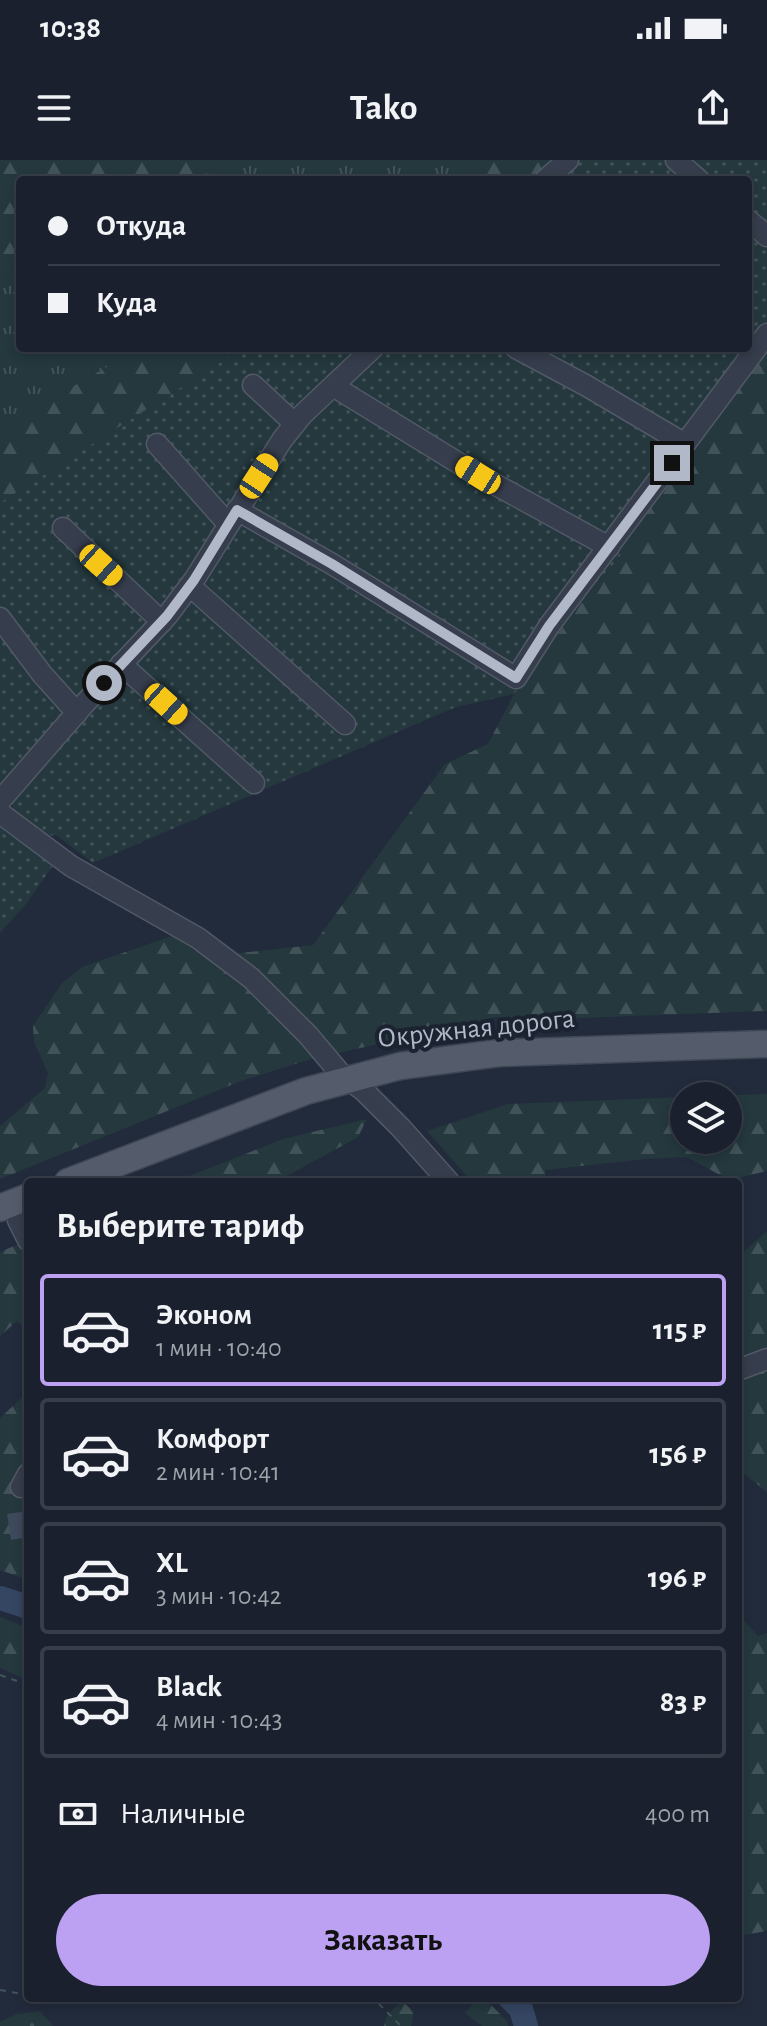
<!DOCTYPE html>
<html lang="ru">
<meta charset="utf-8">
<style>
:root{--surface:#1a202d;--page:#232835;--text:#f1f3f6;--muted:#9fa3aa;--line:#383e49;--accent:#bca0f2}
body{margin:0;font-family:"Alegreya Sans",sans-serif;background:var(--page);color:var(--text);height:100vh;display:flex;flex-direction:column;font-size:30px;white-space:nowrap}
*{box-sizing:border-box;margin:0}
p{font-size:26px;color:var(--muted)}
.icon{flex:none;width:44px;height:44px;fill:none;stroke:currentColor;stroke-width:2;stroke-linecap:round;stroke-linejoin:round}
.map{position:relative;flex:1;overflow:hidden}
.drawer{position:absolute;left:24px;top:1018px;width:718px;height:824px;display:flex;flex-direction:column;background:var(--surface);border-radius:8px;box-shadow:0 4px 12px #0003,0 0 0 2px var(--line)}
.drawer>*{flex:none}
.guide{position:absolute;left:16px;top:16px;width:736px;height:176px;border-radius:8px;box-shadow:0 4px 12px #0003,0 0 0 2px var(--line);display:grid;align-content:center;height:176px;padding:0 32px;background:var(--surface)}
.tools{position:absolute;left:670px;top:922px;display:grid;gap:16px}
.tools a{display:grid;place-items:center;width:72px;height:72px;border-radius:50%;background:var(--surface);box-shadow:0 4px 12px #0003,0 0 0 2px var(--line);font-size:40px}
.end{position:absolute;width:36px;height:36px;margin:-18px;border:10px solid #b1b8c8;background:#111;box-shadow:0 0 0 4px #111}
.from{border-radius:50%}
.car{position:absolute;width:24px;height:48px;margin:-24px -12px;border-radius:10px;box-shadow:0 0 6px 2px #0007;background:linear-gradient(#f5c518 24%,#345 0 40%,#f5c518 0 76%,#345 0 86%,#f5c518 0)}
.guide b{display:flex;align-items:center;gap:28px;height:76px;font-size:30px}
.guide b+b{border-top:2px solid var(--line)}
.guide i{width:20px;height:20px;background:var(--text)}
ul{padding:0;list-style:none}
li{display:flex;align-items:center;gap:24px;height:112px;margin:0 16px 12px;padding:0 16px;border:4px solid var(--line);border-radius:8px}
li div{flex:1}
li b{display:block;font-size:30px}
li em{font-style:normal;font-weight:600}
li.active{border-color:var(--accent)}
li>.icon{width:72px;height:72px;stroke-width:1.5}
h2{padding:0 32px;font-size:36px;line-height:96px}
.pay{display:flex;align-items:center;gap:20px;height:88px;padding:0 32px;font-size:30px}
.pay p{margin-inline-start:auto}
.button{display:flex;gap:16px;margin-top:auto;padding:16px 32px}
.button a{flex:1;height:92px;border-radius:48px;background:var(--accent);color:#111;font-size:32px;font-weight:600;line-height:92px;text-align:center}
.status{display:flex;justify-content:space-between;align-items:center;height:56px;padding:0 40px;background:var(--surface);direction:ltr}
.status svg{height:22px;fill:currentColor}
header{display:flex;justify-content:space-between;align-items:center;height:104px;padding:0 32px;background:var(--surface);font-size:36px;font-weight:600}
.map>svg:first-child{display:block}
.grass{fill:url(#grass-tufts)}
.forest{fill:url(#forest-firs)}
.garden{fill:url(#garden-dots)}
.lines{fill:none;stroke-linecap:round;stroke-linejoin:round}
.river{stroke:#354663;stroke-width:24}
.building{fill:#3e495b}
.minor-casing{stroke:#515867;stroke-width:23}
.major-casing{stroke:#3f4755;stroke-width:29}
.path{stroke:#42555a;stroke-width:2;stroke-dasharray:6 6;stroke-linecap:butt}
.minor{stroke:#363d4c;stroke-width:20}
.major{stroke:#545c6c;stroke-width:26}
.route{stroke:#b1b8c8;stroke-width:10}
.labels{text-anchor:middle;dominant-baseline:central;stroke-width:8;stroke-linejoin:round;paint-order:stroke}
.street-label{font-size:28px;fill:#b1b8c8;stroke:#1b2331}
</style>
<div class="status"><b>10:38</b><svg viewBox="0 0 49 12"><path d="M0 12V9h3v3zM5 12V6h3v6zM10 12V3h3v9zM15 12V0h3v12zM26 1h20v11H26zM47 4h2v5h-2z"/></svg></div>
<header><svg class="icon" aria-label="menu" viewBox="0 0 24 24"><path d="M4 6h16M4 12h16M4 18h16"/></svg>Tako<svg class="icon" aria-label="share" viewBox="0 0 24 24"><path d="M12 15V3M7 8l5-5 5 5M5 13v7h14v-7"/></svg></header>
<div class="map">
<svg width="767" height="1866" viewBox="0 0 767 1866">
<defs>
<pattern id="grass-tufts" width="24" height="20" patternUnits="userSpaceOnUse" patternTransform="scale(2)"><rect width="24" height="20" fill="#24383d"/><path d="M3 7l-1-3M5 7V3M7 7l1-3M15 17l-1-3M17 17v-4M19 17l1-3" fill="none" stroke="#415358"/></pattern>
<pattern id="forest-firs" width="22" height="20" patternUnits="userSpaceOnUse" patternTransform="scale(2)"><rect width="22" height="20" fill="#24383d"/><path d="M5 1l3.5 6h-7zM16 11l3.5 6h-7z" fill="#415358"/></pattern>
<pattern id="garden-dots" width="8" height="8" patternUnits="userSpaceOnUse" patternTransform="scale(2)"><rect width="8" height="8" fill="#24383d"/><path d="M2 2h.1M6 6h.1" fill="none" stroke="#415358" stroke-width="1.8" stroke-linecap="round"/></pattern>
</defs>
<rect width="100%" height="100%" fill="#222b3c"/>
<path class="grass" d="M232,0h259l-37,20h-261z
M20,107v81h120l-140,80v-151z"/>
<path class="forest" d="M0,0h232l-39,20h-173v87l-20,10z
M491,0h63l-23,20h-77z
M767,182v669l-240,9 -31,-3 -188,43 -67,21 -241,98v-53l45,-38 3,-15 -14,-31 -1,-16 29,-43 20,-16 96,-33 26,23 109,-12 132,-181 43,-20 26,-50 56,-77 50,-61 30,-50z
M140,188h103l-243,155v-75z
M767,934v77l-38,9 -42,-23 -42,2 -100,11 1,12h-74l-45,-51 81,-27 176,-7v43h44v-44h-11z
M367,959l-9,18 -82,45h-102l109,-43z
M767,1071v117l-29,11v-102z
M28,1080v91l-11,-10 -17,15v-84z
M767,1201v131l-29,-23v-97z
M28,1232v188l-28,-10v-152z
M738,1454l20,22 9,-3v298l-29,5z
M0,1457l28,11v52l-28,-12z
M478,1838h6l23,23 1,5h-26l-17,-13z
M402,1841l12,11 -3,14h-27l3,-11z
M40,1851l13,15h-53v-4l17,-8z"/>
<path class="garden" d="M554,0h213v182l-117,164 -30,50 -50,61 -56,77 -58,13 -363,156 -37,-28 -11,1 -31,-24 -4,-14 -10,-5v-290l243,-155h505v-168h-217z
M0,663l54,41 -28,40 -26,29z"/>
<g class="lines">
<path class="river" d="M0,1438l28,9
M510,1838l11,11 5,17"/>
</g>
<path class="building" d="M28,1351v26l-17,3 -4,-26z"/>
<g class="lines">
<g class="minor-casing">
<path id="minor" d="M676,0l23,20
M545,20l23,-20
M748,60l19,16
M516,188l71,38 98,58
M253,225l42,39
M333,226l145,89 131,72
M157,284l71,80
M237,350l95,54 184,114 33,-52 218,-292
M63,368l99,94
M190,426l155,138
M0,458l42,56 35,39
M121,504l133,119
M0,641l86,-99 81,-86 27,-36 88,-140 20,-25 71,-67
M0,653l71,53 127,72 53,40 57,57 32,38 24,18 37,37 48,54
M18,1060l10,20
M738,1210l29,-11
M21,1327l7,-13"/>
</g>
<g class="major-casing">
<path id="major" d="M68,1022l238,-91 94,-25 99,-13 268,-9
M0,1048l28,-11"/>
</g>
<path class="path" d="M0,1515l28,10
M0,1830l28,5
M368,1838l11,6 22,22"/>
<use href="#minor" class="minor"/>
<use href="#major" class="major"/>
</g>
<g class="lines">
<path class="route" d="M104,523l63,-67 27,-36 43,-70 95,54 184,114 33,-52 123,-163"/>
</g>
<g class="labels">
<g class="street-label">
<text transform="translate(476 869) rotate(-6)">Окружная дорога</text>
</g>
</g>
</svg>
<div class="tools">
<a><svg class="icon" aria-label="layers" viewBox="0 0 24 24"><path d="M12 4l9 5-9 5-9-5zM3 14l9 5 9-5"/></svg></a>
</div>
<i class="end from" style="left:104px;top:523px"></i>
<i class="end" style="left:672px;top:303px"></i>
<i class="car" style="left:478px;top:315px;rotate:302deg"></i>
<i class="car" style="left:259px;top:316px;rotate:33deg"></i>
<i class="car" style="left:101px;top:405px;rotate:132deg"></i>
<i class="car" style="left:166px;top:544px;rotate:132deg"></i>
<div class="guide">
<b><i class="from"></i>Откуда</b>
<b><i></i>Куда</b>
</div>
<section class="drawer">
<h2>Выберите тариф</h2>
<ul>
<li class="active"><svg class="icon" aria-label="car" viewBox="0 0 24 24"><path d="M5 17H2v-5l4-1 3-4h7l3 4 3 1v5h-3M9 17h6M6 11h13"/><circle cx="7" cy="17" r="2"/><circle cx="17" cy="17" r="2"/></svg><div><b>Эконом</b><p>1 мин · 10:40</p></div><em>115 ₽</em></li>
<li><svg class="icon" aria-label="car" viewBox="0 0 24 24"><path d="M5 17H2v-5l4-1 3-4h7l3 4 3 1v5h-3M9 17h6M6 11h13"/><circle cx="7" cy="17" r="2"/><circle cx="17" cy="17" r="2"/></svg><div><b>Комфорт</b><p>2 мин · 10:41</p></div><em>156 ₽</em></li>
<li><svg class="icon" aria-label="car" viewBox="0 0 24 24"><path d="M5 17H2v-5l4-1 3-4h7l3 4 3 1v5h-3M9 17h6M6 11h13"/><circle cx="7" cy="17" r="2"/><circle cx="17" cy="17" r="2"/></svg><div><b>XL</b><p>3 мин · 10:42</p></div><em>196 ₽</em></li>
<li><svg class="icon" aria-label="car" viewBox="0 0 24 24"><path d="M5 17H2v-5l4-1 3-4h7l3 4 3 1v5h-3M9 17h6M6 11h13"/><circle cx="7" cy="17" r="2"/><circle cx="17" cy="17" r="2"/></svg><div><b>Black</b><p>4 мин · 10:43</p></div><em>83 ₽</em></li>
</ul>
<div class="pay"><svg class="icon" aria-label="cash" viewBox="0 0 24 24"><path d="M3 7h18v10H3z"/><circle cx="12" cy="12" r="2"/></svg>Наличные<p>400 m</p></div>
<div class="button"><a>Заказать</a></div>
</section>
</div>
